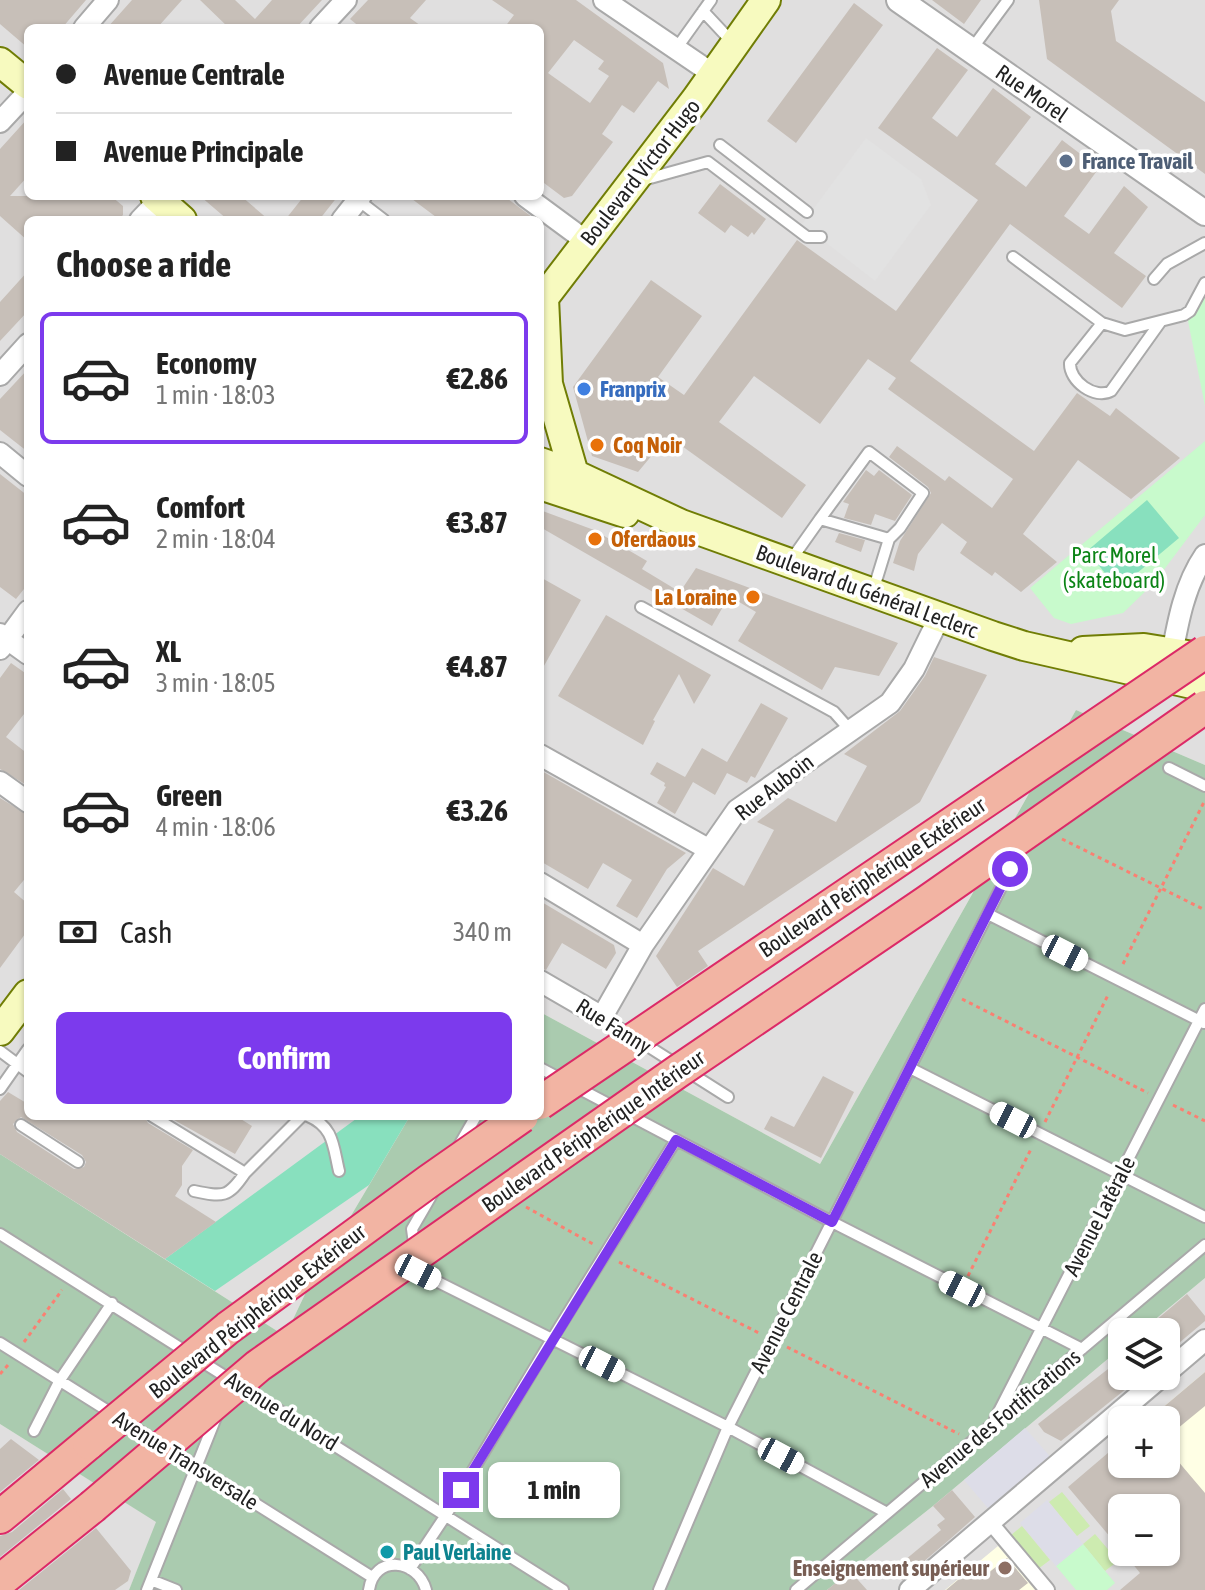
<!DOCTYPE html>
<meta charset="utf-8">
<style>
:root{--surface:#fff;--page:#f2f2f2;--text:#222;--muted:#767676;--line:#e0e0e0;--accent:#7c3aed}
body{margin:0;font-family:"Asap Condensed",sans-serif;background:var(--page);color:var(--text);height:100vh;display:flex;flex-direction:column;font-size:30px;white-space:nowrap}
*{box-sizing:border-box;margin:0}
p{font-size:26px;color:var(--muted)}
.icon{flex:none;width:44px;height:44px;fill:none;stroke:currentColor;stroke-width:2;stroke-linecap:round;stroke-linejoin:round}
.map{position:relative;flex:1;overflow:hidden}
.sheet{position:absolute;left:24px;top:216px;width:520px;height:904px;display:flex;flex-direction:column;background:var(--surface);border-radius:12px;box-shadow:0 2px 6px #0004}
.sheet>*{flex:none}
.hud{position:absolute;left:24px;top:24px;width:520px;height:176px;border-radius:12px;box-shadow:0 2px 6px #0004;display:grid;align-content:center;height:176px;padding:0 32px;background:var(--surface)}
.fabs{position:absolute;left:1108px;top:1318px;display:grid;gap:16px}
.fabs a{display:grid;place-items:center;width:72px;height:72px;border-radius:12px;background:var(--surface);box-shadow:0 2px 6px #0004;font-size:40px}
.end{position:absolute;width:36px;height:36px;margin:-18px;border:10px solid #7c3aed;background:#fff;box-shadow:0 0 0 4px #fff}
.from{border-radius:50%}
.bubble{position:absolute;height:56px;border-radius:12px;background:var(--surface);box-shadow:0 2px 6px #0004;font-size:26px;font-weight:700;line-height:56px;text-align:center}
.car{position:absolute;width:24px;height:48px;margin:-24px -12px;border-radius:10px;box-shadow:0 0 6px 2px #0007;background:linear-gradient(#fff 24%,#345 0 40%,#fff 0 76%,#345 0 86%,#fff 0)}
.hud b{display:flex;align-items:center;gap:28px;height:76px;font-size:30px}
.hud b+b{border-top:2px solid var(--line)}
.hud i{width:20px;height:20px;background:var(--text)}
ul{padding:0;list-style:none}
li{display:flex;align-items:center;gap:24px;height:132px;margin:0 16px 12px;padding:0 16px;border:4px solid transparent;border-radius:12px}
li div{flex:1}
li b{display:block;font-size:30px}
li em{font-style:normal;font-weight:700}
li.current{border-color:var(--accent)}
li>.icon{width:72px;height:72px;stroke-width:1.5}
h2{padding:0 32px;font-size:36px;line-height:96px}
.pay{display:flex;align-items:center;gap:20px;height:88px;padding:0 32px;font-size:30px}
.pay p{margin-inline-start:auto}
.primary-button{display:flex;gap:16px;margin-top:auto;padding:16px 32px}
.primary-button a{flex:1;height:92px;border-radius:12px;background:var(--accent);color:#fff;font-size:32px;font-weight:700;line-height:92px;text-align:center}
.map>svg:first-child{display:block}
.residential{fill:#e0dfdf;fill-rule:evenodd}
.education{fill:#ffffe5}
.grass{fill:#cdebb0}
.cemetery{fill:#aacbaf}
.park{fill:#c8facc}
.pitch{fill:#88e0be}
.parking{fill:#e2e2e2}
.plaza{fill:#dddde8}
.building{fill:#c7bfb8;fill-rule:evenodd}
.lines{fill:none;stroke-linecap:round;stroke-linejoin:round}
.service-casing{stroke:#a9a9a9;stroke-width:14}
.pedestrian-casing{stroke:#a9a9a9;stroke-width:18}
.minor-casing{stroke:#a9a9a9;stroke-width:24}
.tertiary-casing{stroke:#a9a9a9;stroke-width:28}
.secondary-casing{stroke:#707d05;stroke-width:32}
.trunk-casing{stroke:#dc2a67;stroke-width:36}
.path{stroke:#fa8072;stroke-width:3;stroke-dasharray:4 4;stroke-linecap:butt}
.service{stroke:#fff;stroke-width:10}
.pedestrian{stroke:#fff;stroke-width:14}
.minor{stroke:#fff;stroke-width:20}
.tertiary{stroke:#fff;stroke-width:24}
.secondary{stroke:#f7fabf;stroke-width:28}
.trunk{stroke:#f2b4a3;stroke-width:32}
.trunk-bridge-casing{stroke:#dc2a67;stroke-width:36;stroke-linecap:butt}
.trunk-bridge{stroke:#f2b4a3;stroke-width:32}
.route{stroke:#7c3aed;stroke-width:10}
.service-dot{fill:#5c6f8a;stroke:#fff;stroke-width:3}
.shop-dot{fill:#3f7fe0;stroke:#fff;stroke-width:3}
.food-dot{fill:#e8710a;stroke:#fff;stroke-width:3}
.culture-dot{fill:#0f9aa8;stroke:#fff;stroke-width:3}
.education-dot{fill:#8d6e63;stroke:#fff;stroke-width:3}
.labels{text-anchor:middle;dominant-baseline:central;stroke-width:7;stroke-linejoin:round;paint-order:stroke}
.street-label{font-size:22px;fill:#222;stroke:#fff}
.service-label{font-size:22px;font-weight:bold;fill:#4e5e75;stroke:#fff;text-anchor:start}
.shop-label{font-size:22px;font-weight:bold;fill:#366cbe;stroke:#fff;text-anchor:start}
.food-label{font-size:22px;font-weight:bold;fill:#c56008;stroke:#fff;text-anchor:start}
.park-label{font-size:22px;fill:#0c8416;stroke:#fff}
.culture-label{font-size:22px;font-weight:bold;fill:#0d838f;stroke:#fff;text-anchor:start}
.education-label{font-size:22px;font-weight:bold;fill:#785e54;stroke:#fff;text-anchor:end}
</style>
<div class="map">
<svg width="1205" height="1590" viewBox="0 0 1205 1590">
<rect width="100%" height="100%" fill="#f2efe9"/>
<path class="residential" d="M0,0h1205v765l-129,-55 -256,454 -280,-152v-792h-512v896h382l-103,174 -22,46 -285,-182zM28,28h512v168h-512z
M1205,1278v312h-378l106,-84 189,-159v29h44v-44h-26zM1122,1420h44v44h-44zM1122,1508h44v44h-44z
M0,1424l157,98 -28,68h-129z"/>
<path class="education" d="M1205,1372v194l-39,-58 -57,-56 13,12h44v-44h-18z
M998,1546l37,44h-90z"/>
<path class="grass" d="M1062,1492l28,34 -13,10 -28,-34z
M1022,1526l28,34 -12,9 -28,-33z
M1095,1534l23,27 -13,10 -22,-27z"/>
<path class="cemetery" d="M1076,710l129,55v513l-65,54h-18v15l-189,159 -106,84h-698l27,-68 -156,-98v-270l285,182 22,-46 103,-174h130v-104l280,152z"/>
<path class="park" d="M1205,294v112l-17,-85z
M1205,441v74l-51,68 -31,30 -52,11 -17,-6 -24,-30z
M1083,1544l32,39 -8,7h-31l-20,-24z"/>
<path class="pitch" d="M1147,500l32,38 -61,51 -31,-38z
M360,1116h50l-41,69 -154,106 -50,-32z"/>
<path class="parking" d="M866,138l55,41 10,26 -56,76 -73,-57z"/>
<path class="plaza" d="M1025,1428l29,33 -62,52 -28,-33z
M1047,1500l36,44 -27,22 -36,-43z"/>
<path class="building" d="M0,0h86l-24,28h-34v20l-28,-24z
M132,0h50l-25,28h-50z
M200,0h35l20,19 17,-19h50l-26,28h-67z
M368,0h58l-16,18 14,10h-63l-11,-9z
M492,0h84l87,63 6,26 -11,-8 -24,32 -12,-8 -20,29 11,8 -41,54 -8,2 -24,-18v-152h-36l10,-13zM574,40l30,21 -6,8 11,7 -19,27 -42,-30z
M932,0h49l-17,24z
M1039,0h80l-8,11 5,30 89,61v72l-158,-115z
M854,3l29,22 -87,118 -29,-22z
M937,48l31,22 -36,48 25,19 36,-49 38,29 -36,47 31,23 36,-47 37,28 -35,48 25,18 35,-48 24,21 -34,46 32,23 -24,32 -112,-84 -100,137 124,90 43,-58 33,23 6,-8 64,50 -49,41 -53,-39 -55,74 34,28 -36,30 -26,-20 -3,4 -32,-23 7,-11 -25,-19 -24,31 -4,17 -21,-8 7,-22 31,-48 -3,-6 -39,-30 8,-11 48,35 4,-5 43,32 21,-29 -125,-90 8,-11 -28,-19 -48,65 -66,-48 -35,46 87,63 -24,33 -114,-82 -30,36 -46,-16 -19,-69 78,-107 51,36 -44,61 26,18 113,-155 99,71 82,-111 -100,-72z
M28,118v58l-18,20h101l12,10v9l-5,5h-90v21l-28,-25v-67z
M720,184l46,35 -12,16 -2,-3 -4,5 -17,-12 -6,8 -27,-20z
M200,196h41l28,24h-41z
M304,196h34l-19,24h-34z
M408,196h96l32,24h-96z
M28,271v40l-28,30v-39z
M28,369v83l-28,-22v-31z
M866,470l8,6 5,-6 33,25 -17,26 -20,-7 -4,11 -27,-7 5,-14 -6,-2z
M0,474l28,22v88l-12,15 -16,-12z
M540,510l54,20 53,31 -5,8 38,23 16,-24 202,75 -19,33 -44,-9 -13,23 -84,-49 18,-29 -27,-16 -17,30 -172,-99z
M839,533l26,7 -4,12 -26,-10z
M540,577l41,23 -41,73z
M606,615l105,60 -17,29 -15,-30 -26,46 2,1 -12,24 -85,-49z
M934,657l53,18 -67,127 -222,149 10,15 -31,21 -21,-31 57,-88 31,18 30,-56 -17,-8 31,-24 48,24 31,-56 -23,-12 56,-43 25,-35z
M11,663l17,12v34l-22,28 22,17v32l-28,-17v-91z
M761,703l27,15 -33,60 -4,-2 -4,7 -20,-10 -12,22 -22,-13 -18,32 -18,-11 9,-16 -2,-1 1,-3 -15,-9 7,-12 28,15 17,-29 25,14z
M540,770l146,83 -19,16 -30,49 -21,-12 16,-26 -29,-17 -15,26 -48,-28z
M0,798l28,17v60l-14,17 14,12v26l-28,38z
M540,901l74,44 2,8 -10,16 -44,-26 -16,27 -6,-2z
M823,1076l31,16 -33,66 -57,-29 7,-13 23,11z
M8,1092l20,12v12h116l4,7 45,27 -11,16v19l-7,11 41,26 -51,37 -165,-105v-53zM21,1117l61,38 4,7 -2,5 -10,2 -57,-37 -4,-8z
M167,1116h69l16,10 -17,28z
M1187,1294l18,22v5l-39,33v-22h-24z
M1122,1358v18h20l-81,65 -17,-9 -6,-8z
M1205,1372v34l-39,32v-18h-18z
M11,1439l28,21 -39,32v-43z
M1122,1441v23h44v-17l39,46v97h-85l20,-17 -17,-21h43v-44h-44v43l-54,-64z
M63,1489l8,10 -71,58v-21l12,-4z
M952,1490l23,27 -26,23 -12,-15 8,-6 -12,-13z
M96,1528l35,43 -3,10 -13,9h-96z
M941,1530l8,10 -47,40 -9,-10z
M1007,1558l21,25 -9,7h-73l32,-27 9,11z
M850,1571l17,19h-40z"/>
<g class="lines">
<g class="service-casing">
<path id="service" d="M703,11l29,31
M676,49l35,-49
M971,50l37,-50
M720,145l87,67
M643,180l65,-18 99,75h14
M358,200l26,20
M1013,257l89,66 23,7 59,-15 6,-4 15,-28
M1154,279l13,-15 38,-21
M1102,323l-32,40c-1,18 25,37 41,28l50,-70
M820,519l49,-67 54,41 -23,35 -11,11 -16,52
M791,560l29,-41 69,20
M641,607l193,105 16,18
M1169,768l36,18
M988,914l216,109
M602,1017l126,80
M0,1051l28,21
M540,1068l292,154 250,127
M910,1068l295,149
M0,1089l28,-40
M152,1116l93,57 57,-57
M308,1116c26,11 25,30 31,55
M21,1125l57,37
M457,1149l19,-33
M194,1191c29,6 34,7 51,-18
M434,1191l-22,38 6,43 310,155 159,86
M0,1234l563,356
M0,1343l372,234
M995,1419l210,-410
M34,1431l26,-51 52,-77
M410,1569l36,-54 106,-176 124,-199
M151,1580l25,10
M147,1590l70,-175
M369,1590c5,-36 49,-31 57,0
M659,1590l69,-163 293,-579
M796,1590l409,-345"/>
</g>
<g class="pedestrian-casing">
<path id="pedestrian" d="M990,1522l57,68"/>
</g>
<g class="minor-casing">
<path id="minor" d="M604,0l109,74
M84,28l24,-28
M320,28l26,-28
M0,122l28,-30
M525,196l61,45
M140,220l23,-24
M342,220l19,-24
M0,375l28,-31
M0,453l28,23
M0,634l28,20
M0,649l28,-38
M1170,665c7,-38 13,-78 35,-110
M540,755l168,94
M0,782l28,20
M540,883l103,62
M540,981l62,36 41,-72 94,-135 153,-107 24,-34 25,-51
M1166,1373l39,-33
M910,1590l252,-214"/>
</g>
<g class="tertiary-casing">
<path id="tertiary" d="M899,0l306,213"/>
</g>
<g class="secondary-casing">
<path id="secondary" d="M0,62l28,23
M155,196l27,24
M544,298l4,86 26,90
M540,303l156,-204 70,-99
M540,462l34,12 107,50 312,112 31,10 181,41
M540,485l85,28
M1083,651l61,-3 61,10
M0,1031l28,-37"/>
</g>
<g class="trunk-casing">
<path id="trunk" d="M0,1517l89,-74
M0,1581l92,-74"/>
</g>
<path class="path" d="M1062,839l143,71
M1123,964l82,-164
M962,999l186,94
M1173,1105l32,16
M1045,1122l64,-129
M526,1207l67,37
M619,1262l140,71
M968,1276l64,-129
M24,1342l38,-52
M787,1347l172,87
M0,1374l8,-9"/>
<use href="#service" class="service"/>
<use href="#pedestrian" class="pedestrian"/>
<use href="#minor" class="minor"/>
<use href="#tertiary" class="tertiary"/>
<use href="#secondary" class="secondary"/>
<use href="#trunk" class="trunk"/>
<g class="trunk-bridge-casing">
<path id="trunk-bridge" d="M540,1103l665,-451
M89,1443l139,-115 201,-147 93,-65
M92,1507l166,-141 419,-294 250,-170 278,-195"/>
</g>
<use href="#trunk-bridge" class="trunk-bridge"/>
</g>
<g class="lines">
<path class="route" d="M461,1490l215,-350 156,82 178,-353"/>
</g>
<circle class="service-dot" cx="1066" cy="161" r="8"/>
<circle class="shop-dot" cx="584" cy="389" r="8"/>
<g class="food-dot">
<circle cx="597" cy="445" r="8"/>
<circle cx="595" cy="539" r="8"/>
<circle cx="753" cy="597" r="8"/>
</g>
<circle class="culture-dot" cx="387" cy="1552" r="8"/>
<circle class="education-dot" cx="1005" cy="1568" r="8"/>
<g class="labels">
<g class="street-label">
<text transform="translate(1032 93) rotate(35)">Rue Morel</text>
<text transform="translate(640 172) rotate(-52)">Boulevard Victor Hugo</text>
<text transform="translate(867 591) rotate(20)">Boulevard du Général Leclerc</text>
<text transform="translate(774 787) rotate(-38)">Rue Auboin</text>
<text transform="translate(872 877) rotate(-34)">Boulevard Périphérique Extérieur</text>
<text transform="translate(614 1026) rotate(32)">Rue Fanny</text>
<text transform="translate(593 1131) rotate(-35)">Boulevard Périphérique Intérieur</text>
<text transform="translate(1099 1216) rotate(-63)">Avenue Latérale</text>
<text transform="translate(257 1311) rotate(-38)">Boulevard Périphérique Extérieur</text>
<text transform="translate(786 1312) rotate(-63)">Avenue Centrale</text>
<text transform="translate(282 1411) rotate(32)">Avenue du Nord</text>
<text transform="translate(1000 1418) rotate(-40)">Avenue des Fortifications</text>
<text transform="translate(186 1460) rotate(32)">Avenue Transversale</text>
</g>
<g class="service-label">
<text x="1082" y="161">France Travail</text>
</g>
<g class="shop-label">
<text x="600" y="389">Franprix</text>
</g>
<g class="food-label">
<text x="613" y="445">Coq Noir</text>
<text x="611" y="539">Oferdaous</text>
<text x="737" y="597" text-anchor="end">La Loraine</text>
</g>
<g class="park-label">
<text x="1114" y="555">Parc Morel<tspan x="1114" dy="25">(skateboard)</tspan></text>
</g>
<g class="culture-label">
<text x="403" y="1552">Paul Verlaine</text>
</g>
<g class="education-label">
<text x="989" y="1568">Enseignement supérieur</text>
</g>
</g>
</svg>
<div class="fabs">
<a><svg class="icon" aria-label="layers" viewBox="0 0 24 24"><path d="M12 4l9 5-9 5-9-5zM3 14l9 5 9-5"/></svg></a>
<a>+</a>
<a>−</a>
</div>
<i class="end from" style="left:1010px;top:869px"></i>
<i class="end" style="left:461px;top:1490px"></i>
<div class="bubble" style="left:488px;top:1462px;width:132px">1 min</div>
<i class="car" style="left:1065px;top:953px;rotate:117deg"></i>
<i class="car" style="left:1013px;top:1120px;rotate:297deg"></i>
<i class="car" style="left:418px;top:1272px;rotate:117deg"></i>
<i class="car" style="left:962px;top:1289px;rotate:297deg"></i>
<i class="car" style="left:602px;top:1364px;rotate:117deg"></i>
<i class="car" style="left:781px;top:1456px;rotate:118deg"></i>
<div class="hud">
<b><i class="from"></i>Avenue Centrale</b>
<b><i></i>Avenue Principale</b>
</div>
<section class="sheet">
<h2>Choose a ride</h2>
<ul>
<li class="current"><svg class="icon" aria-label="car" viewBox="0 0 24 24"><path d="M5 17H2v-5l4-1 3-4h7l3 4 3 1v5h-3M9 17h6M6 11h13"/><circle cx="7" cy="17" r="2"/><circle cx="17" cy="17" r="2"/></svg><div><b>Economy</b><p>1 min · 18:03</p></div><em>€2.86</em></li>
<li><svg class="icon" aria-label="car" viewBox="0 0 24 24"><path d="M5 17H2v-5l4-1 3-4h7l3 4 3 1v5h-3M9 17h6M6 11h13"/><circle cx="7" cy="17" r="2"/><circle cx="17" cy="17" r="2"/></svg><div><b>Comfort</b><p>2 min · 18:04</p></div><em>€3.87</em></li>
<li><svg class="icon" aria-label="car" viewBox="0 0 24 24"><path d="M5 17H2v-5l4-1 3-4h7l3 4 3 1v5h-3M9 17h6M6 11h13"/><circle cx="7" cy="17" r="2"/><circle cx="17" cy="17" r="2"/></svg><div><b>XL</b><p>3 min · 18:05</p></div><em>€4.87</em></li>
<li><svg class="icon" aria-label="car" viewBox="0 0 24 24"><path d="M5 17H2v-5l4-1 3-4h7l3 4 3 1v5h-3M9 17h6M6 11h13"/><circle cx="7" cy="17" r="2"/><circle cx="17" cy="17" r="2"/></svg><div><b>Green</b><p>4 min · 18:06</p></div><em>€3.26</em></li>
</ul>
<div class="pay"><svg class="icon" aria-label="cash" viewBox="0 0 24 24"><path d="M3 7h18v10H3z"/><circle cx="12" cy="12" r="2"/></svg>Cash<p>340 m</p></div>
<div class="primary-button"><a>Confirm</a></div>
</section>
</div>
